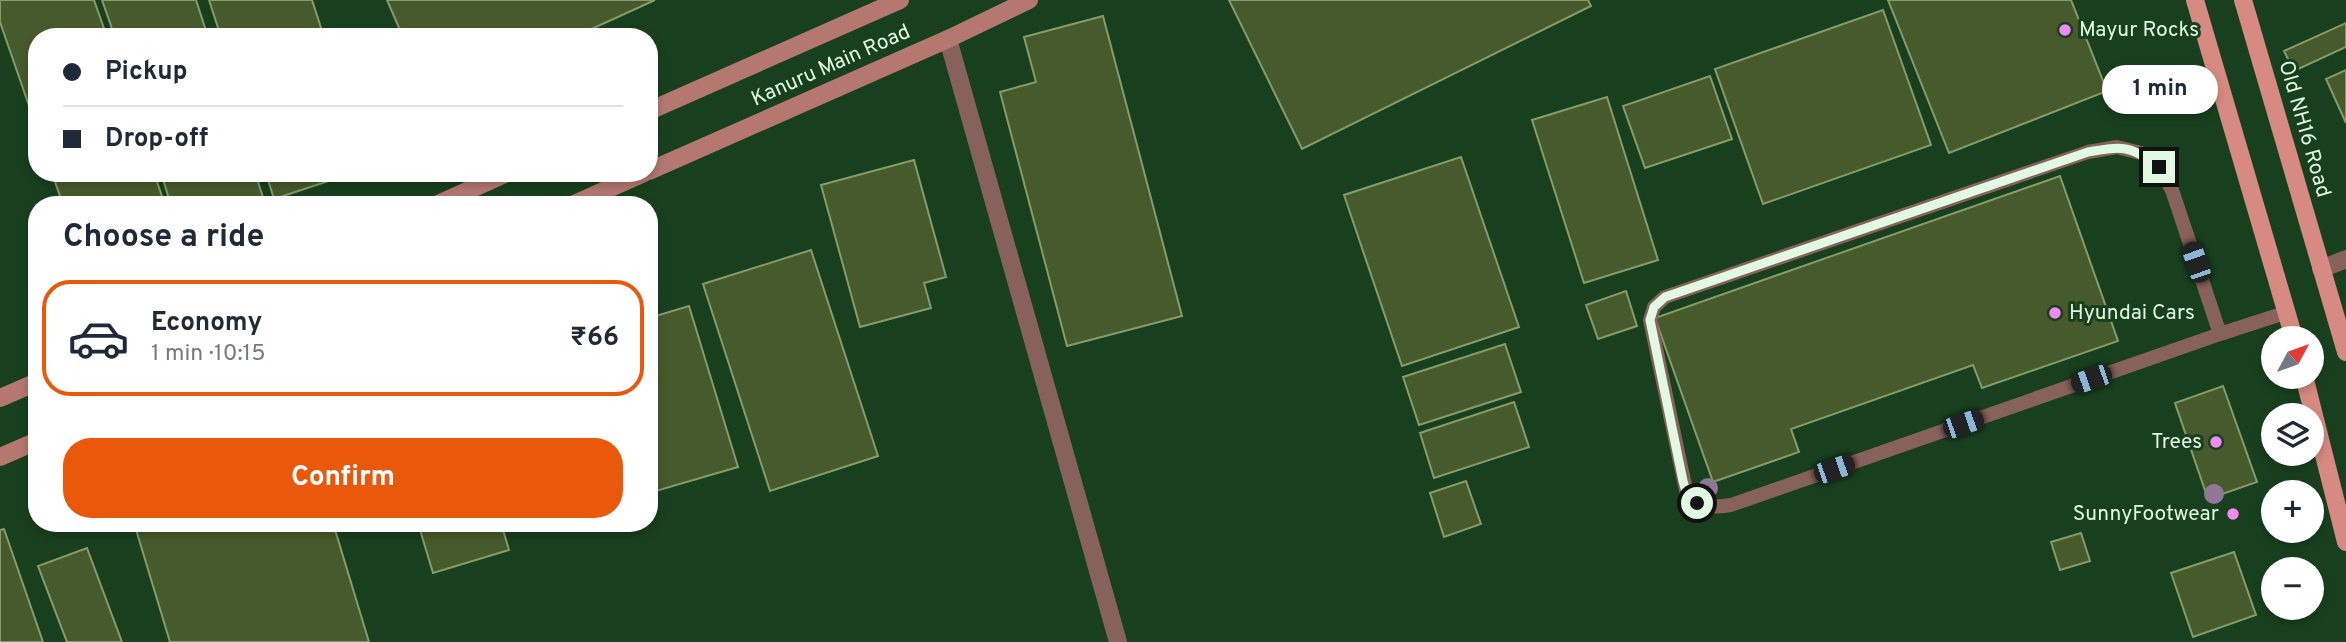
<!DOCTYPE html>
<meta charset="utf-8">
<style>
:root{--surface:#fff;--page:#f6f6f7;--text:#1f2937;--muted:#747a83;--line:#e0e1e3;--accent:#ea580c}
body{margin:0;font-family:Overpass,sans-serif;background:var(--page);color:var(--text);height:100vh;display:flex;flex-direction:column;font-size:26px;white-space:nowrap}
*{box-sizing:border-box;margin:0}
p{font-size:23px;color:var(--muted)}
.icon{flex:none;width:38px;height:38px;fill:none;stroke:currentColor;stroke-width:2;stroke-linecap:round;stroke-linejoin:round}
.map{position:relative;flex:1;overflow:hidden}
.side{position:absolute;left:28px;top:196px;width:630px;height:336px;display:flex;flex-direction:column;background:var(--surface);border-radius:28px;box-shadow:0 4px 10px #0003}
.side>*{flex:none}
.guide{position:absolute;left:28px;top:28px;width:630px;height:154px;border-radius:28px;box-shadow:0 4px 10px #0003;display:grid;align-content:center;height:154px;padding:0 35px;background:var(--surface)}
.needle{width:46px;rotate:49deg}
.tools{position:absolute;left:2261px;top:326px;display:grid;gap:14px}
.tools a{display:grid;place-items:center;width:63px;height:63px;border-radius:50%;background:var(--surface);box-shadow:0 4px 10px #0003;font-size:35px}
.end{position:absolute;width:32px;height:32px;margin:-16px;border:9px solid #e1f8e2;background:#111;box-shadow:0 0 0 4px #111}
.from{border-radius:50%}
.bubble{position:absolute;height:49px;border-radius:24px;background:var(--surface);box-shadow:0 4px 10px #0003;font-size:23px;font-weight:700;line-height:49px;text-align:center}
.car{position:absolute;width:21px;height:42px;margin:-21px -10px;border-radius:9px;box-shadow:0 0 5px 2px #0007;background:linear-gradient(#222 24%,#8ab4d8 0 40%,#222 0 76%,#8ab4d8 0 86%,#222 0)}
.guide b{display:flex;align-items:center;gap:24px;height:66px;font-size:26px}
.guide b+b{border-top:2px solid var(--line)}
.guide i{width:18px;height:18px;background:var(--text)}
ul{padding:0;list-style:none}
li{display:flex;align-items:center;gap:21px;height:116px;margin:0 14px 10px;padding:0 21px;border:4px solid var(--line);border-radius:28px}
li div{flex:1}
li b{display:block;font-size:26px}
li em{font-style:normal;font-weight:700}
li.active{border-color:var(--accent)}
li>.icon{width:63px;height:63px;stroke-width:1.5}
h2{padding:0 35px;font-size:32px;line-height:84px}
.button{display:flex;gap:14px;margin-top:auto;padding:14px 35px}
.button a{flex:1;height:80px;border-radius:28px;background:var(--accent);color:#fff;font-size:28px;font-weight:700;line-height:80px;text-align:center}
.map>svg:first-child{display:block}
.building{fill:#475a2b;stroke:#869b6a;stroke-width:2}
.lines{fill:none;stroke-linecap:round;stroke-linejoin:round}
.service{stroke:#87615c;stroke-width:14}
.minor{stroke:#87615c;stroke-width:18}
.secondary{stroke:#b47871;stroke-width:18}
.primary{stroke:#d78a81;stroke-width:18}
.tree{fill:#927695}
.route{stroke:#e1f8e2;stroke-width:9}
.poi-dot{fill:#f28af3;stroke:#18401e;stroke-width:2.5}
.labels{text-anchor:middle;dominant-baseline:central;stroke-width:6;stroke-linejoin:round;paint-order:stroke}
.poi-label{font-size:21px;fill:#e1f8e2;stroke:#18401e;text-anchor:start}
.street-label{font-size:21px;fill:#e1f8e2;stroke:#18401e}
</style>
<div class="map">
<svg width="2346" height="642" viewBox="0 0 2346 642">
<rect width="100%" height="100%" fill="#18401e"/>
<path class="building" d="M0,0h94l13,37h-70v92l-37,-107z
M102,0h94l12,37h-93z
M209,0h103l12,37h-103z
M387,0h268l-81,37h-171z
M1229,0h359l3,6 -289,143z
M1888,0h183l36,91 -158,62z
M1883,10l48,135 -168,59 -48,-135z
M1103,16l79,300 -115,30 -67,-254 36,-10 -12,-45z
M2346,23v24l-52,24 -10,-20z
M2346,70v53l-20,-44z
M1710,76l22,63 -87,29 -22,-62z
M1607,97l51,163 -74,23 -52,-163z
M1461,157l58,170 -117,39 -58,-171z
M914,160l32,117 -22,6 7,25 -71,19 -39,-142z
M52,173h102l11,32h-102z
M161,173h94l10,30 -6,2h-88z
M266,173h87l-79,26z
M2060,176l58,165 -136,47 -9,-23 -182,64 8,23 -86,30 -58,-164z
M811,250l67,206 -108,35 -67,-207z
M1626,291l11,35 -39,13 -12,-34z
M689,306l49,161 -89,26v-175z
M1505,344l16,48 -102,33 -16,-48z
M2223,386l34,96 -49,17 -33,-96z
M1514,402l15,45 -95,31 -14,-45z
M1466,481l15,43 -37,13 -14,-44z
M134,523h199l36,119h-199z
M418,523h83l8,27 -76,23z
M4,529l39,113h-43v-112z
M2081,533l9,28 -30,9 -9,-28z
M87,548l35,94h-55l-29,-76z
M2234,552l22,63 -63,22 -22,-64z"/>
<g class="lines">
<path class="service" d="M2220,334l-489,171c-18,3 -30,3 -44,-10l-37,-175 4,-13 11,-10 423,-145 29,-5 24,6 18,14 13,23 48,144 68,-22"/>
<path class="minor" d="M948,39l170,603
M2321,269l25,-10"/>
<path class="secondary" d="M649,111l251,-111
M649,171l299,-132 81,-39
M436,205l71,-32
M572,205l72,-32
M0,398l37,-16
M0,457l37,-16"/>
<path class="primary" d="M2195,0l99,338
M2243,0l103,352
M2304,376l42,166"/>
</g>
<g class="tree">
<circle cx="1708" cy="488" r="10"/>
<circle cx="2214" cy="494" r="10"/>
</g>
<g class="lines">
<path class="route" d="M1697,503l-10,-8 -4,-14 -33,-161 4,-13 11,-10 423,-145c35,-6 42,-7 71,15"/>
</g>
<g class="poi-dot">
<circle cx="2065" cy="30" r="7"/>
<circle cx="2055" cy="313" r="7"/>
<circle cx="2216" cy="442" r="7"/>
<circle cx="2233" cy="514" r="7"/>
</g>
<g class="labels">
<g class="poi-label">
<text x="2079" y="30">Mayur Rocks</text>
<text x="2069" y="313">Hyundai Cars</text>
<text x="2202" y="442" text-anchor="end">Trees</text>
<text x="2219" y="514" text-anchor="end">SunnyFootwear</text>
</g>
<g class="street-label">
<text transform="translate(831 66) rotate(-24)">Kanuru Main Road</text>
<text transform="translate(2304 129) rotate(74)">Old NH16 Road</text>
</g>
</g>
</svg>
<div class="tools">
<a><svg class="needle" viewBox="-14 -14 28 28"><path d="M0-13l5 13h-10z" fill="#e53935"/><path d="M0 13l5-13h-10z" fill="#747a83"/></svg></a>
<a><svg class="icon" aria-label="layers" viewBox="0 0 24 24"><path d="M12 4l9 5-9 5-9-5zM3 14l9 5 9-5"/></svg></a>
<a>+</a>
<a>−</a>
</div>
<i class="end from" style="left:1697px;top:503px"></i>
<i class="end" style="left:2159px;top:167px"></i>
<div class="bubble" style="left:2102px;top:65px;width:116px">1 min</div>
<i class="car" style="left:2196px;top:262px;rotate:341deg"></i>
<i class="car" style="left:2091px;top:379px;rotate:251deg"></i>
<i class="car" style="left:1963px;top:424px;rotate:71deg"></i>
<i class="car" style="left:1834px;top:469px;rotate:71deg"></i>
<div class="guide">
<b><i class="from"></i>Pickup</b>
<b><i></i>Drop-off</b>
</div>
<section class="side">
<h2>Choose a ride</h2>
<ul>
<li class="active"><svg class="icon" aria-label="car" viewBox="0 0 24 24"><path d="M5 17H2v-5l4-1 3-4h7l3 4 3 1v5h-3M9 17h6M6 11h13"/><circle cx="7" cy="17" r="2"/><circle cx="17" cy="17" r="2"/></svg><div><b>Economy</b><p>1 min · 10:15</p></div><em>₹66</em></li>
</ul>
<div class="button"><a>Confirm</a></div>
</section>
</div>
